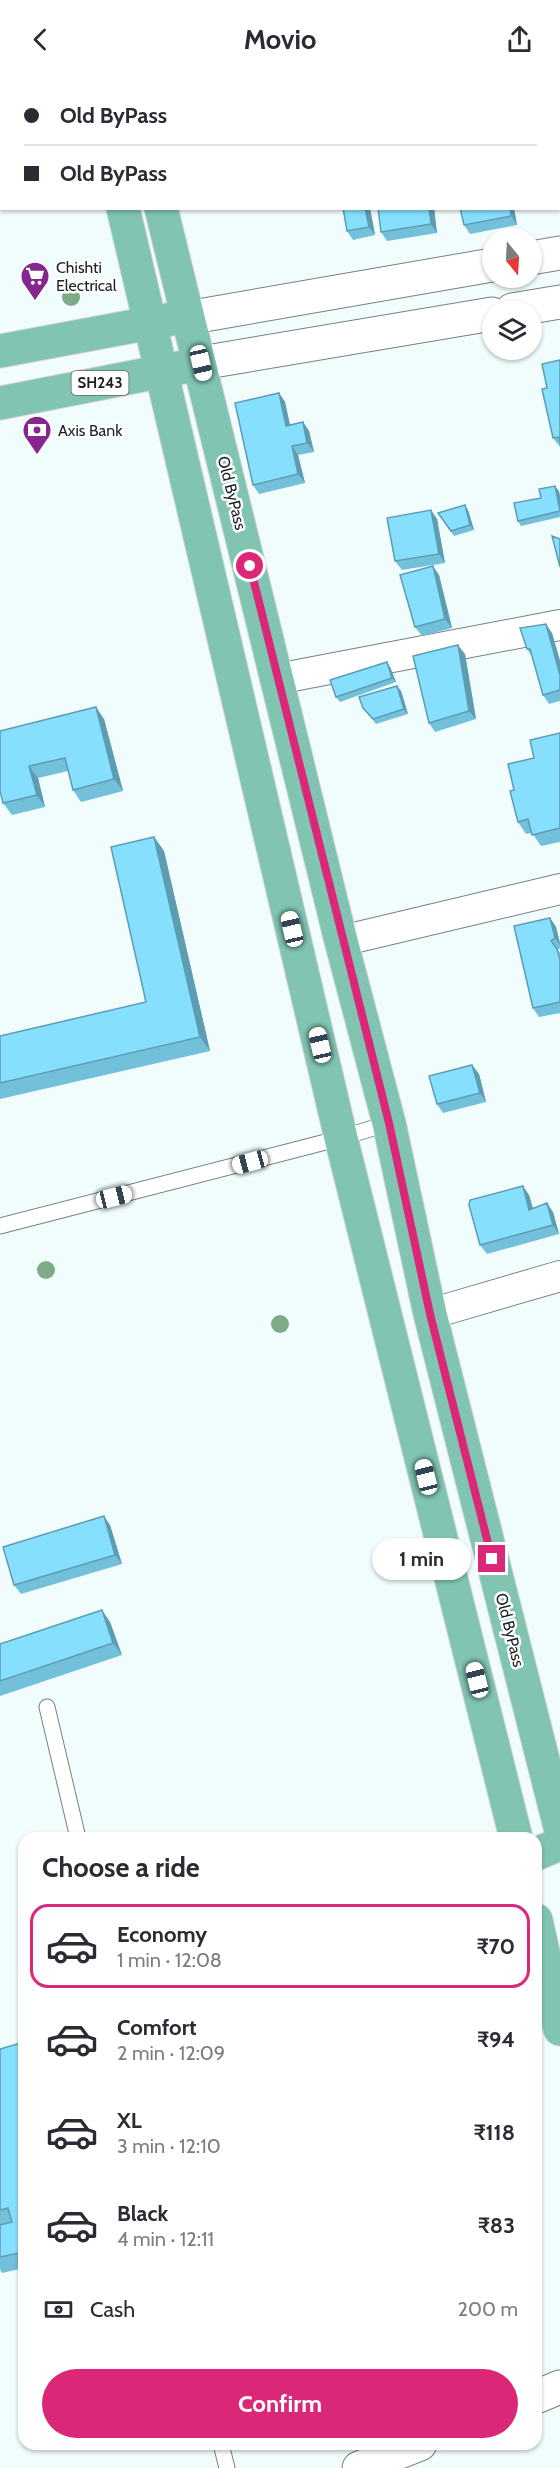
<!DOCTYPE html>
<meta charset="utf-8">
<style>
:root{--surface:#fff;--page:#f7f7f7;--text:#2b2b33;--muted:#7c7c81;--line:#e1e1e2;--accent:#db2777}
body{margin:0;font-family:Cabin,sans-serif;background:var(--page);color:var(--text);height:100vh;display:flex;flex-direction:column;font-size:22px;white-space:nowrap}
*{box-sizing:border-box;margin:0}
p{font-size:20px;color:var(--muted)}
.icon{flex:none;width:33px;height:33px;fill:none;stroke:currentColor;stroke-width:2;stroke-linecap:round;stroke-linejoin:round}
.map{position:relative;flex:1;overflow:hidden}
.panel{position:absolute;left:18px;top:1754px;width:524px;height:618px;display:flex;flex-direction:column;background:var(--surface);border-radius:18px;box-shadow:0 2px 4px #0004}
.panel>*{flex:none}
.guide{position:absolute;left:0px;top:0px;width:561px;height:132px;box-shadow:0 2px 4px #0004;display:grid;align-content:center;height:132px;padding:0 24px;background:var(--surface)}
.needle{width:39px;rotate:162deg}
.tools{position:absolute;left:482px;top:150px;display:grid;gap:12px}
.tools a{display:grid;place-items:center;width:60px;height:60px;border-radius:50%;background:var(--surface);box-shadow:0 2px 4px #0004;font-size:30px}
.end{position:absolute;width:27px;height:27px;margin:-14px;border:8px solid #db2777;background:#fff;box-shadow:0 0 0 3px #fff}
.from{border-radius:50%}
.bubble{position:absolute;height:42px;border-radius:21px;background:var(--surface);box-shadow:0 2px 4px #0004;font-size:20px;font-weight:700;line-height:42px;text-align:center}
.car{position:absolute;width:18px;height:36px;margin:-18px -9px;border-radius:8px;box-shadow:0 0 4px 2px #0007;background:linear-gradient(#fff 24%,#345 0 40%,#fff 0 76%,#345 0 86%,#fff 0)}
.guide b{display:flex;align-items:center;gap:21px;height:57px;font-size:22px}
.guide b+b{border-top:2px solid var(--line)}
.guide i{width:15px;height:15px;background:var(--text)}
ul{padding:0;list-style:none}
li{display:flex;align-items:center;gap:18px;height:84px;margin:0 12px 9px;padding:0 12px;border:3px solid transparent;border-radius:18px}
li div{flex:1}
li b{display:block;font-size:22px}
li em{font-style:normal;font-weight:700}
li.on{border-color:var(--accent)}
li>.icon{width:54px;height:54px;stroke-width:1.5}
h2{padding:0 24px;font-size:27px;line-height:72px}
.pay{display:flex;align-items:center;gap:15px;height:66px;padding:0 24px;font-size:22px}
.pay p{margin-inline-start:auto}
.button{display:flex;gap:12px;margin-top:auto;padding:12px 24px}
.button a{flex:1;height:69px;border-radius:36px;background:var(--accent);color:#fff;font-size:24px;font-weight:700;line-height:69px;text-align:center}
header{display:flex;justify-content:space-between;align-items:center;height:78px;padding:0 24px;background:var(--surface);font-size:27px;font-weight:700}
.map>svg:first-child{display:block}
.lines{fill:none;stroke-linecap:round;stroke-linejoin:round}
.lane-casing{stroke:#768181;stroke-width:17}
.street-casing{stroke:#768181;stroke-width:32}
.secondary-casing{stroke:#768181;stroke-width:35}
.primary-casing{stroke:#d6d7d7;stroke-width:35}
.lane{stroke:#fff;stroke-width:15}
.street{stroke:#fff;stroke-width:30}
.secondary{stroke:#fff;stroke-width:33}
.primary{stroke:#81c4b2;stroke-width:33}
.tree{fill:#7eaa87}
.wall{fill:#73c0da}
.shaded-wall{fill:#5e9cb1}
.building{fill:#86dffd;stroke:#5e9cb1;stroke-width:1.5}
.route{stroke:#db2777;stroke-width:8}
.labels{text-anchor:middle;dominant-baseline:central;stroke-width:5;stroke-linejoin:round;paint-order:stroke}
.shield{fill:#fff;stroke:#616464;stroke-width:1.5}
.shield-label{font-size:15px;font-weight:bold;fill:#1d2121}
.poi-label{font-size:16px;fill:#1d2121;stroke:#fff;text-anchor:start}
.street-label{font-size:16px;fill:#1d2121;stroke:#fff}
</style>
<header><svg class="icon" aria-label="back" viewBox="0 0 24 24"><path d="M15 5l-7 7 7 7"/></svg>Movio<svg class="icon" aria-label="share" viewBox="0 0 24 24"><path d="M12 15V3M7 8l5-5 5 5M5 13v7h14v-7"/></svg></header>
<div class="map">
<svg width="560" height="2390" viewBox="0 0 560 2390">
<rect width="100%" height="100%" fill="#f1fdfd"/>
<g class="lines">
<g class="lane-casing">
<path id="lane" d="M0,1148l341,-88 48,-15
M47,1629l31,131
M221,2366l6,24"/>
</g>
<g class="street-casing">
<path id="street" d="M190,2l4,-2
M277,601l283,-54
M341,863l219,-52
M430,1236l130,-38"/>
</g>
<g class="secondary-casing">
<path id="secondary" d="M531,180l29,-5
M512,232l48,-8
M187,240l305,-53
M201,285l291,-49
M536,2319l24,-10
M359,2390l61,-24"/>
</g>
<g class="primary-casing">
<path id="primary" d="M92,0v2
M128,0l1,2
M123,130l218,930 175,700
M161,130l180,733 48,182 41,191 130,513
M0,273l172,-32
M0,325l184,-36
M536,1776l24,-10
M536,1842l24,109"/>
</g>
<use href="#lane" class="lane"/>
<use href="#street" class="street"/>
<use href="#secondary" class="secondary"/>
<use href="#primary" class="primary"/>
</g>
<g class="tree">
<circle cx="71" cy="219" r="9"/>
<circle cx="46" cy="1192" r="9"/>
<circle cx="280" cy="1246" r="9"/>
</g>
<path class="wall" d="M370,130l5,27 -22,5 -6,-9z
M434,130l3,25 -50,8 -6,-9z
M514,130l3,17 -47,9 -6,-9z
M560,282v87l-7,-9 -6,-50z
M279,315l6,9 5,23 13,-3 6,9 5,21 -16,3 7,28 -46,11 -6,-9z
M559,413l1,6v20l-39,9 -3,-5 23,-23z
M468,432l6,20 -20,6 -16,-23z
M437,441l8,44 -43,7 -7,-9z
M439,497l13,53 -30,8 -7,-9z
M552,555l8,28v40l-11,3 -6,-9 -10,-37 -6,-9z
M465,576l11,65 -41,13 -6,-9z
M390,589l6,15 -56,20 -4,-5z
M397,608l4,5 7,23 -32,10 -13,-16z
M104,641l19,72 -42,11 -8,-12 -5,-19 -30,7 7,29 -33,8 -9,-12 -3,-72z
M560,655v109l-19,4 -9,-13 -6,1 -8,-12 -4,-32 20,-32z
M154,759l10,14 46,200 -210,48v-63l146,-34z
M550,840l6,9 4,15v6l-2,2 2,3v60l-21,4 -6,-9z
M472,987l7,9 7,28 -43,11 -6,-9z
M529,1117l4,14 20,3 6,22 -72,20 -7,-9z
M110,1447l12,39 -101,30 -7,-9z
M110,1544l12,33 -122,41v-52z
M24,1964v226l-22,5 -2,-4v-220z"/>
<path class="shaded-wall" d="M365,130h5l5,27 -6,-8z
M429,130h5l3,25 -6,-9z
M510,130h4l3,17 -6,-9z
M279,315l6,9 7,33 -6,-9z
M303,344l6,9 5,21 -7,-9z
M292,368l6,9 7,28 -7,-9z
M555,408l4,5 1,6v11z
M465,427l3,5 6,20 -4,-5z
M431,432l6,9 8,44 -6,-9z
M433,488l6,9 13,53 -7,-9z
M546,546l6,9 8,28v14z
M458,567l7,9 11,65 -7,-8z
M387,584l3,5 6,15 -4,-4z
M397,608l4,5 7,23 -4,-5z
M96,629l8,12 19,72 -9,-12z
M29,688l9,12 7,29 -8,-12z
M154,759l10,14 46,200 -10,-14z
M550,840l6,9 4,18 -5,-7z
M472,987l7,9 7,28 -6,-9z
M523,1108l6,9 7,24 -7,-9z
M547,1125l6,9 6,22 -6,-9z
M104,1438l6,9 12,39 -7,-9z
M102,1532l8,12 12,33 -9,-12z"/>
<path class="building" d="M204,0h68v2h-67z
M343,130h22l4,19 -22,4z
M378,130h51l2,16 -50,8z
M460,130h50l1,8 -47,9z
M560,282v83l-1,-6 -6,1 -11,-49 5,-1 -5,-24z
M279,315l7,33 17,-4 4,21 -15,3 6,28 -45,11 -18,-82z
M555,408l5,25 -42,10 -4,-18 27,-5 -2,-9z
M465,427l5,20 -19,6 -13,-18z
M431,432l8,44 -44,7 -8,-43z
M552,458l8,3v28z
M433,488l12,53 -30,8 -15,-52z
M546,546l14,51v15l-17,5 -13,-46h-3l-7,-21z
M458,567l11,66 -40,12 -16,-67z
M387,584l5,16 -56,19 -6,-17z
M397,608l7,23 -31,10 -10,-11 -4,-11z
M96,629l18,72 -41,11 -8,-32 -36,8 8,29 -34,8 -3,-12v-60z
M560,655v95l-28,7 -4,-16 -10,3 -8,-31 4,-1 -6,-26 26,-6 -4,-18z
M154,759l46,200 -200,46v-47l146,-34 -35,-155z
M550,840l5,20 -4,3 6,8 3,11v42l-27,6 -19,-82z
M472,987l8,28 -43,11 -8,-28z
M523,1108l6,24 18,-7 6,22 -73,20 -11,-40 1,-5z
M104,1438l11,39 -101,30 -11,-38z
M102,1532l11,33 -113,38v-37z
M24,1964v210l-24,5v-32l12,-3 -4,-14 -8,2v-161z"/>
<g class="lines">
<path class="route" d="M250,488l139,557 41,191 62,245"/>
</g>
<defs>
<g id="supermarket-pin" transform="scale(1.5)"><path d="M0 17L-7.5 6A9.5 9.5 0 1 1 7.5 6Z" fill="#86268f" stroke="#fff"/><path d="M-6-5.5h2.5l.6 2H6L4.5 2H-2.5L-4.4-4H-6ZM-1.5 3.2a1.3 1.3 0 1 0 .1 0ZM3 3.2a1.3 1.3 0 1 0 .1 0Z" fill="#fff"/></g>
<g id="bank-pin" transform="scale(1.5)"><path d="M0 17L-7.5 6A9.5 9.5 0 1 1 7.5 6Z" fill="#86268f" stroke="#fff"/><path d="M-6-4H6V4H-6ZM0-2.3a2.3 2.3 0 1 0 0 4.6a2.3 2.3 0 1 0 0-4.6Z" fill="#fff"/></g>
</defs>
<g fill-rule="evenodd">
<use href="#supermarket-pin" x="35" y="198"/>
<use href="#bank-pin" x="37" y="352"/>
</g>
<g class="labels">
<rect class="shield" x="71.5" y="293" width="57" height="24" rx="4.5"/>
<g class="shield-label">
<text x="100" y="305">SH243</text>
</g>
<g class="poi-label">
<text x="56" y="189">Chishti<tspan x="56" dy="18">Electrical</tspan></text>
<text x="58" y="352">Axis Bank</text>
</g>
<g class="street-label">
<text transform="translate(232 415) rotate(76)">Old ByPass</text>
<text transform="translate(510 1552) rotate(76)">Old ByPass</text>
</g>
</g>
</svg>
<div class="tools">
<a><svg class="needle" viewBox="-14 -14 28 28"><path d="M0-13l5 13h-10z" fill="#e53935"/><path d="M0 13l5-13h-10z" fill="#7c7c81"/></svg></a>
<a><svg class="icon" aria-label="layers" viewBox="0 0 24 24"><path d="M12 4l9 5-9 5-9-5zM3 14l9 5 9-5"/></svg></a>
</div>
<i class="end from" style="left:250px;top:488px"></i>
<i class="end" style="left:492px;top:1481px"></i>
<div class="bubble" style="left:372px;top:1460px;width:99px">1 min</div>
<i class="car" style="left:201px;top:285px;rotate:167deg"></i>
<i class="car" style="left:292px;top:851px;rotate:347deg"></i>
<i class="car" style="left:320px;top:967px;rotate:347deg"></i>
<i class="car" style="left:250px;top:1084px;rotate:255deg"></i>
<i class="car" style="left:114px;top:1119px;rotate:76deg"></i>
<i class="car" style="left:426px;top:1399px;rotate:346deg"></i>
<i class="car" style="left:477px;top:1602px;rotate:346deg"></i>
<div class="guide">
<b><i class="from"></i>Old ByPass</b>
<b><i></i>Old ByPass</b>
</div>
<section class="panel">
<h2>Choose a ride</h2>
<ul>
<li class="on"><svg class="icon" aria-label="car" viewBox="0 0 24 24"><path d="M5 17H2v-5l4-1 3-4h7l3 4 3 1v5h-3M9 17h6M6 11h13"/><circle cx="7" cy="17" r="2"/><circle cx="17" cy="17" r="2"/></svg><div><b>Economy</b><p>1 min · 12:08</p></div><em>₹70</em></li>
<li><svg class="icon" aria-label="car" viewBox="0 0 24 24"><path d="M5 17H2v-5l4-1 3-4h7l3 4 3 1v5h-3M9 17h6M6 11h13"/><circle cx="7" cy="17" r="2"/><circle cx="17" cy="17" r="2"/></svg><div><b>Comfort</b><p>2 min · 12:09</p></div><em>₹94</em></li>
<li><svg class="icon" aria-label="car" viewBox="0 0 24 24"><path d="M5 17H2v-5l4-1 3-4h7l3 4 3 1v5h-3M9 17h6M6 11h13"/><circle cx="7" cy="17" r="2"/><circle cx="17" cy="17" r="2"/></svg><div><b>XL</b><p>3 min · 12:10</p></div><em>₹118</em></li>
<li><svg class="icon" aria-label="car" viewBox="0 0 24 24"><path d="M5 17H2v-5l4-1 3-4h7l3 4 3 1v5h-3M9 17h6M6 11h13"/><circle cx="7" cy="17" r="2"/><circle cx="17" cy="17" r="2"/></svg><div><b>Black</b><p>4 min · 12:11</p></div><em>₹83</em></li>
</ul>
<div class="pay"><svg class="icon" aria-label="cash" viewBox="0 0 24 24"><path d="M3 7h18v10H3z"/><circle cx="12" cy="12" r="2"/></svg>Cash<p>200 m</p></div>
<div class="button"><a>Confirm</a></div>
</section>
</div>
